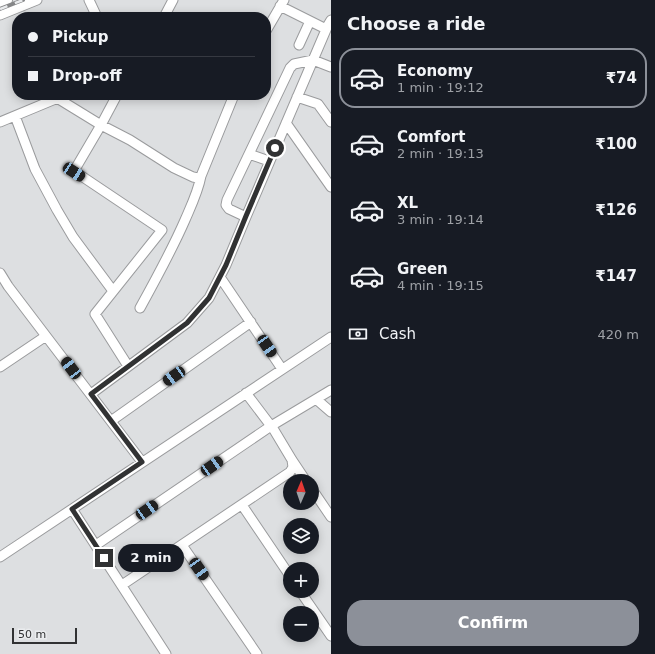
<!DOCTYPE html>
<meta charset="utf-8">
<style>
:root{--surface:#171b24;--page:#242831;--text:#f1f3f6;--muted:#9ea1a6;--line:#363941;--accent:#8c9099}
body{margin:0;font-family:"DejaVu Sans",sans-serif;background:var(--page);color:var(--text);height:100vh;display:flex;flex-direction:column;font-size:15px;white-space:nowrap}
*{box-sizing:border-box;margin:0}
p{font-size:13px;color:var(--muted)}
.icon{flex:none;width:22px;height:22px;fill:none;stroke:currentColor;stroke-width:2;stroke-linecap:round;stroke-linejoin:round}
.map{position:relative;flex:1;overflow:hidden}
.details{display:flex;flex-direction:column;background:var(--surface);width:324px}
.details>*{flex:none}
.banner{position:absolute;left:12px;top:12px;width:259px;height:88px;border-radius:16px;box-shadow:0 2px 10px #0003;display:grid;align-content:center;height:88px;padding:0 16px;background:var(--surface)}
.needle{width:26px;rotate:2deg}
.buttons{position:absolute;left:283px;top:474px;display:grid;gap:8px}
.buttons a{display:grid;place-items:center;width:36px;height:36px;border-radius:50%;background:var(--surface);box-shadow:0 2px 10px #0003;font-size:20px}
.scale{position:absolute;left:12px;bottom:10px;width:65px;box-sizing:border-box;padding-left:4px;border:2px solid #313233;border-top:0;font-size:11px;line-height:14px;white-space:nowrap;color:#313233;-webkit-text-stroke:3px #eaecee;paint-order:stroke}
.end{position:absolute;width:18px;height:18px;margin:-9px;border:5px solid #313233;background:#fff;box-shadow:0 0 0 2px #fff}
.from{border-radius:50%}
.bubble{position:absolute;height:28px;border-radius:14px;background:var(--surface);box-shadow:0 2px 10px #0003;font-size:13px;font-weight:600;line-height:28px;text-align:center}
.car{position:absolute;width:12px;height:24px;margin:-12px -6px;border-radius:5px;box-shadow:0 0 3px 1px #0007;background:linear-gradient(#222 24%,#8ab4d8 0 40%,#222 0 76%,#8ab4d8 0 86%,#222 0)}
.banner b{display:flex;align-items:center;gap:14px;height:38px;font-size:15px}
.banner b+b{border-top:1px solid var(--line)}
.banner i{width:10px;height:10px;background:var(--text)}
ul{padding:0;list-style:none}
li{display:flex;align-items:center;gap:12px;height:60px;margin:0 8px 6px;padding:0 8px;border:2px solid transparent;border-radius:16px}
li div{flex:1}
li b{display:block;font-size:15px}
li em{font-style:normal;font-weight:600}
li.active{border-color:var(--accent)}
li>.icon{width:36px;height:36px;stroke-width:1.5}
h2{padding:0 16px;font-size:18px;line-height:48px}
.pay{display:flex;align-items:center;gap:10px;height:44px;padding:0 16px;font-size:15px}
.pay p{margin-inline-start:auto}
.primary-button{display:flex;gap:8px;margin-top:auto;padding:8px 16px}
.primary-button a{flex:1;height:46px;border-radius:16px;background:var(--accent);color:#fff;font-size:16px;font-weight:600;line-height:46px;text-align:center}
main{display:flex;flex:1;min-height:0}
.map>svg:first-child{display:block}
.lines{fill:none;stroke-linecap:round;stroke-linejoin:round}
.minor-casing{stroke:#9a9b9d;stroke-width:11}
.major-casing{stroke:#9a9b9d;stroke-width:14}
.minor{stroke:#fff;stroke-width:9}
.major{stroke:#fff;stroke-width:12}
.rail-casing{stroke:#868789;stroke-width:4}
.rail{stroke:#eaecee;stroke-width:2.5;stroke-dasharray:8;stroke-linecap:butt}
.route{stroke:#313233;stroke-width:5}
</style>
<main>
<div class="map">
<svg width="331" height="654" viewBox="0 0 331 654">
<rect width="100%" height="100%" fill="#dddfe1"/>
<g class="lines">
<g class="minor-casing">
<path id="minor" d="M89,0l8,17
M280,6l46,23
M0,15l37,-15
M164,17l9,-17
M266,31l18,-31
M299,45l11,-24
M117,95l-16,30 -27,46 88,59 -67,84 33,52
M297,97l21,7 13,18
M57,98l44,27 29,15 44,28 19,9 5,1 3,-2
M15,116l20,53 22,41 16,27 40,54
M0,122l65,-27
M286,123l45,64
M249,154l20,7
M246,217l-17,-8 -3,-4 1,-5 63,-132 4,-4 19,-4 18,7
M0,273l8,13 38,50 96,126
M220,277l62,92
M140,308c16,-29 32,-58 45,-88 6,-14 13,-28 16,-44l33,-81
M0,367l46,-31
M246,393l28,37 18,30 14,21
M91,394l96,-71 22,-25 17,-33 20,-48 82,-192 3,-5
M316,399l15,13
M111,421l140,-99
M312,489l19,28
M242,505l48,71
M72,509l94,145
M96,545l175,-119 60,-36
M182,545l75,109
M0,557l331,-220
M122,585l168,-113 3,-5 -1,-7
M300,591l31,45"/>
</g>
<g class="major-casing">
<path id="major" d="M0,2l6,-2"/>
</g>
<use href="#minor" class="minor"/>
<use href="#major" class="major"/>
<g class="rail-casing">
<path id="rail" d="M0,9l23,-9"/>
</g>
<use href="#rail" class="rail"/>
</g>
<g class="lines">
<path class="route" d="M104,558l-32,-49 70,-47 -51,-68 96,-71 22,-25 17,-33 20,-49 29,-68"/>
</g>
</svg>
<div class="buttons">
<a><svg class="needle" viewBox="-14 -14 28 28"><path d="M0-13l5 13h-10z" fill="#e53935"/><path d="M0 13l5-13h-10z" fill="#9ea1a6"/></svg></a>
<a><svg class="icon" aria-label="layers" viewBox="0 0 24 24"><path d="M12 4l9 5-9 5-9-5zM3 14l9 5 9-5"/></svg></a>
<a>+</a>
<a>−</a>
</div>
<div class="scale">50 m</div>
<i class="end from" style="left:275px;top:148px"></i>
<i class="end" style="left:104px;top:558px"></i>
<div class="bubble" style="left:118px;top:544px;width:66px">2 min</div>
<i class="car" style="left:74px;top:172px;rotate:123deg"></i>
<i class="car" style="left:267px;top:346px;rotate:146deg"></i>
<i class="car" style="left:71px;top:368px;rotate:323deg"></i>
<i class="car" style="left:174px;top:376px;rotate:235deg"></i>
<i class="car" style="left:212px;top:466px;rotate:56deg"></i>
<i class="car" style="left:147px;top:510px;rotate:56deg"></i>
<i class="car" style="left:199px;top:569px;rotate:145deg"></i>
<div class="banner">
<b><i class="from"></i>Pickup</b>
<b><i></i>Drop-off</b>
</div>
</div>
<section class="details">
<h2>Choose a ride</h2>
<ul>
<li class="active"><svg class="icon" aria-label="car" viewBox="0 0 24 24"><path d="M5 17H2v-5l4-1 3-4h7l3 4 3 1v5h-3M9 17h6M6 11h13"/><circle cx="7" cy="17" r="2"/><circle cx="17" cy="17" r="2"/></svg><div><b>Economy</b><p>1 min · 19:12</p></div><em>₹74</em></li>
<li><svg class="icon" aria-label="car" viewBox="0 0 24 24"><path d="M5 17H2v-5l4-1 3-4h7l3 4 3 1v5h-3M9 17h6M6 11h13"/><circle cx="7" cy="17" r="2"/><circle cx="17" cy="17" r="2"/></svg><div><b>Comfort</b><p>2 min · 19:13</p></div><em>₹100</em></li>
<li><svg class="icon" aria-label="car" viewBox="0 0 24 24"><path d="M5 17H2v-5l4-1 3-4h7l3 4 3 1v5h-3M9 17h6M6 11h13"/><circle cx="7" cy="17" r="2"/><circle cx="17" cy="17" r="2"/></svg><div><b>XL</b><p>3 min · 19:14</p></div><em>₹126</em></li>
<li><svg class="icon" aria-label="car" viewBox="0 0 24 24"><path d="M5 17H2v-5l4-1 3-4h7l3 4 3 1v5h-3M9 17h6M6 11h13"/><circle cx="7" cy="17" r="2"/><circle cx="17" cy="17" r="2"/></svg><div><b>Green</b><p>4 min · 19:15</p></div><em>₹147</em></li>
</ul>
<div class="pay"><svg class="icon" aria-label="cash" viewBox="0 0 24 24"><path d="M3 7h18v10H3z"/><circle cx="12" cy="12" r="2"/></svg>Cash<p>420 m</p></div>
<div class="primary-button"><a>Confirm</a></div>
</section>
</main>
